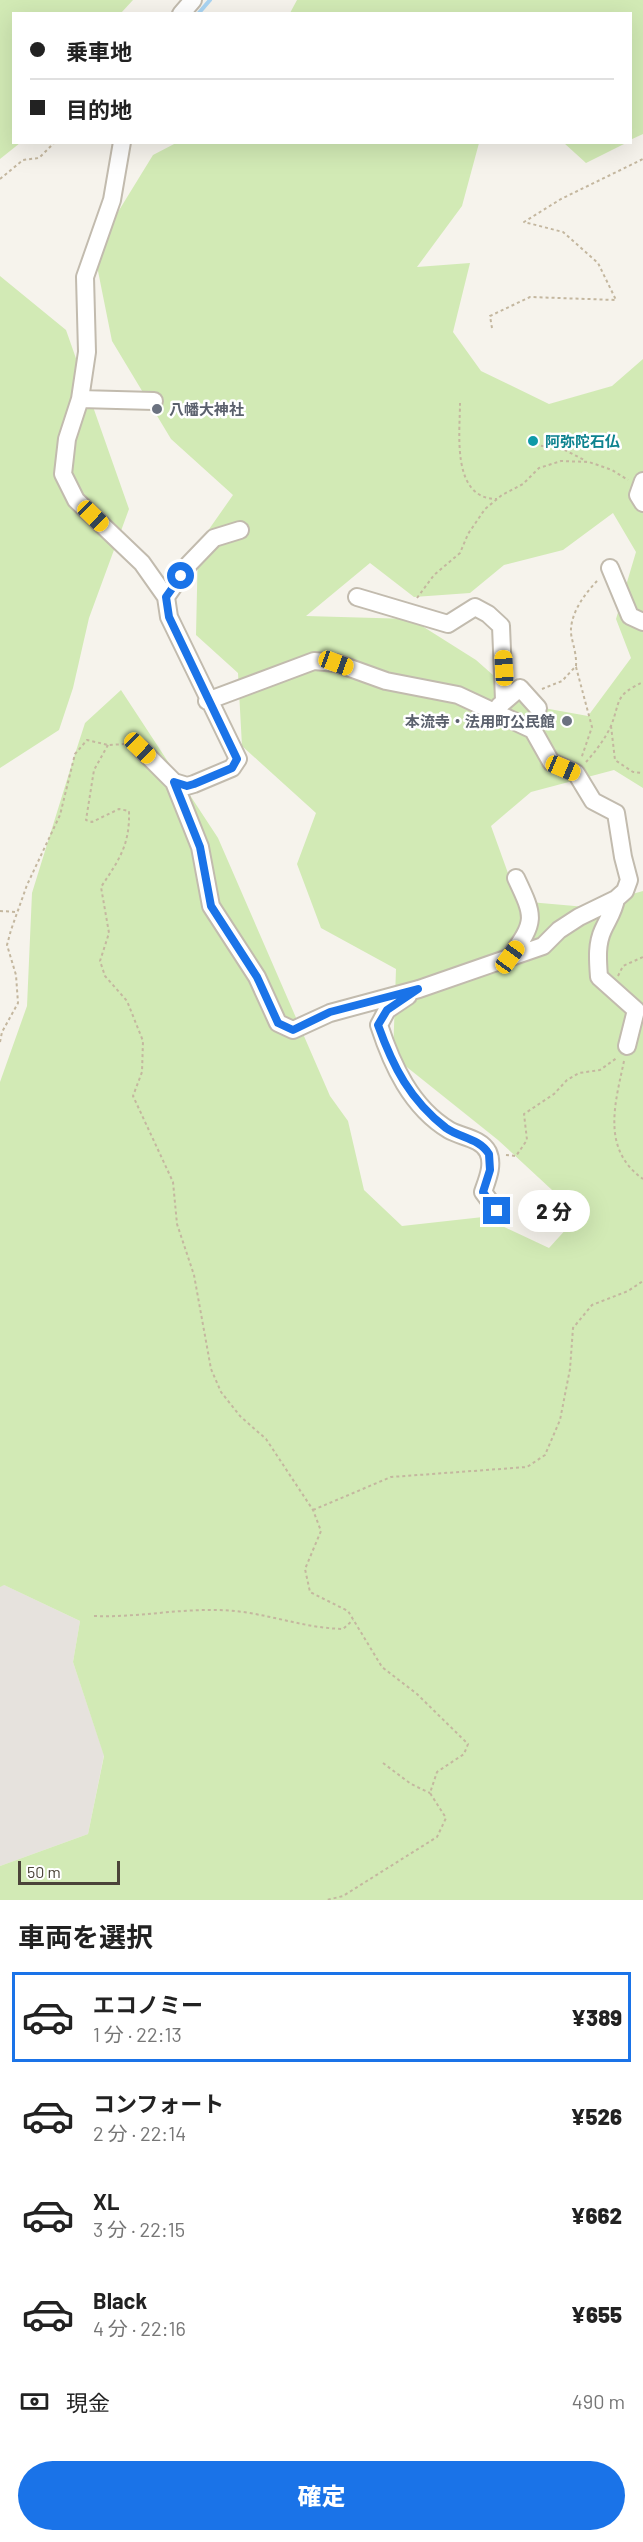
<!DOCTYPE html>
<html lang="ja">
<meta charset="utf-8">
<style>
:root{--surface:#fff;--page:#f2f2f2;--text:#222;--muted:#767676;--line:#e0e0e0;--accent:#1a73e8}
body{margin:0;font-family:Barlow,"Noto Sans JP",sans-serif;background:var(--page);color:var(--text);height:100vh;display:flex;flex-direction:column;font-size:22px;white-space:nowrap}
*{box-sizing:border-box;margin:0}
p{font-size:20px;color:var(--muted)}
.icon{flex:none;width:33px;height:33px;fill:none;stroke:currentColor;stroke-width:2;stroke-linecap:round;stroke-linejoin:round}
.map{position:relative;height:1900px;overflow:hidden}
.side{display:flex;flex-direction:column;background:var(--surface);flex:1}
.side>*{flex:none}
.banner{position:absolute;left:12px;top:12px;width:620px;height:132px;border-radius:0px;box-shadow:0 6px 24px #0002;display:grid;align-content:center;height:132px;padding:0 18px;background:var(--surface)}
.scale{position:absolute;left:18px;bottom:15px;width:102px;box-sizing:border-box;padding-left:6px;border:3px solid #4b4439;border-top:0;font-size:16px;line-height:21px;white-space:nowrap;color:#4b4439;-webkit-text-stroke:4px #fff;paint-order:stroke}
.end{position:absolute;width:27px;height:27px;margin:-14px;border:8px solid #1a73e8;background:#fff;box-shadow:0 0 0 3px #fff}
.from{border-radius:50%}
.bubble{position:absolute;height:42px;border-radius:21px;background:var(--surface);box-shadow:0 6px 24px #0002;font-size:20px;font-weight:800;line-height:42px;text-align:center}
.car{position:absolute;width:18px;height:36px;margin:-18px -9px;border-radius:8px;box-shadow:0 0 4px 2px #0007;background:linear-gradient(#f5c518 24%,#345 0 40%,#f5c518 0 76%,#345 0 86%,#f5c518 0)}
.banner b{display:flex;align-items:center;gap:21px;height:57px;font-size:22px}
.banner b+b{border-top:2px solid var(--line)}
.banner i{width:15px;height:15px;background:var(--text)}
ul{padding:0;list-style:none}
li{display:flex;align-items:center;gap:18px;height:90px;margin:0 12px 9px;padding:0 6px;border:3px solid transparent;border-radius:0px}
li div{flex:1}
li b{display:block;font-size:22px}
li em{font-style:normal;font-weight:800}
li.active{border-color:var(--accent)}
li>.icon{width:54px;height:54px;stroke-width:1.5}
h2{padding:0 18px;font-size:27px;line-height:72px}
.pay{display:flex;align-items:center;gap:15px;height:66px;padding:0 18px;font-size:22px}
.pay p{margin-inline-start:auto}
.cta{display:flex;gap:12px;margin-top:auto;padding:12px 18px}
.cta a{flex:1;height:69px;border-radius:36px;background:var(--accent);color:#fff;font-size:24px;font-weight:800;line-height:69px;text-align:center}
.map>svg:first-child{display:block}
.industrial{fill:#e6e2dd}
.green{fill:#d2eab5;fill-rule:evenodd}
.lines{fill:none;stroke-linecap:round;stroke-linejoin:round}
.stream{stroke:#a9d4f2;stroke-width:4}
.minor-casing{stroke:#c2bbae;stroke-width:20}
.path{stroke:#c4b79f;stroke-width:2;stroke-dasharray:3 3;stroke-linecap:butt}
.minor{stroke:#fff;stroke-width:16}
.route{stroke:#1a73e8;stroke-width:8}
.worship-dot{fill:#6b7280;stroke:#fff;stroke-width:2}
.culture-dot{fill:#0f9aa8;stroke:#fff;stroke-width:2}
.labels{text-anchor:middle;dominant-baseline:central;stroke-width:5;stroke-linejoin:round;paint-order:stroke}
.worship-label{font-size:15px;font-weight:bold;fill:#5b616d;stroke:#fff;text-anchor:start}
.culture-label{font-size:15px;font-weight:bold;fill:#0d838f;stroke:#fff;text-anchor:start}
</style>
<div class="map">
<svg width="643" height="1900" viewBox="0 0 643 1900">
<rect width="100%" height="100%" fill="#f6f3ec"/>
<path class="industrial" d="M0,1583l80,38 -7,41 31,93 -16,79 -88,32z"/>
<path class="green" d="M0,0h133l-12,13 -107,1v128l6,1 -20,16z
M297,0h346v134l-13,6v-126l-340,-1z
M176,143h303l-17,63 -45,61 53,-4 -17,69 28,39 68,33 63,-18 31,-27v429l-29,-18 -83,22 -40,34 27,75 68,6 57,-16v1009h-643v-34l88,-32 16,-78 -31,-94 7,-41 -76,-36 -4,2v-505l27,-76 5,-113 43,-139 10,-31 36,-33 97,148 112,258 18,25 16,69 38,36 81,-9 66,31 30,-33 -81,-75 -105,-84 3,-87 -75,-41 -24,-64 19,-51 -74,-67 -4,-73 -42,-38 2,-90 35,-50 -62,-56 -59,-98 -18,-90 59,-96zM613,513l23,39 -20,67 15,39 -43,58 -61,-11 -51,-45 -65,-41 -105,-3 64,-53 44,34 56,-4 34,-28 59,-15z
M564,143h62l-40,20z
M0,276l66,54 63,179 -40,109 -16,70 -14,42 -59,38z"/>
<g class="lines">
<path class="stream" d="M198,14l12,-14"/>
<g class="minor-casing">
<path id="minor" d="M181,14l12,-14
M122,142l-10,58 -27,77 2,75 -7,47 -13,40 -4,35 13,26 66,63 24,34 3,20 69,142 -6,9 -38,16 -7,2 -13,-4
M80,399l74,2
M643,481l-5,14 5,8
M610,568l20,48 13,6
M166,597l23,-33 25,-26 26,-8
M357,597l91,27 27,-17 13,7 13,12 3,74
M499,706l21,-18 18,20
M140,748l34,34 26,65 11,59 46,71 21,46 15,7 37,-17 89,-24 124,-43 16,-16 20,-13 37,-18 9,-8 4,-11 -6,-23 -7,-44 -23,-12 -17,-28 -25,-11 -18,-32 -75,-35 -72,-14 -50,-18 -22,-2 -107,40
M616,899c-2,12 -8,20 -13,31 -7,15 -5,32 -4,47l37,33 -9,36
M510,957c26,-36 25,-39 6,-79
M408,996l-21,14 -8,15c13,40 32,82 70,105 12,7 32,8 39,22 6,13 -1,28 -5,40l14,19"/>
</g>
<path class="path" d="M0,179l23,-19 16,-2 16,-16
M492,328l-2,-12 40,-19 86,3 -18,-37 -35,-31 -39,-10 37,-23 82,-40
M460,403c0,30 -9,96 37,96
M529,444l34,5 23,12
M417,598l17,-23 26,-22 8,-19 17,-25 17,-14 21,-11 16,-16 22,-7 28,1 23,8 16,10
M576,667l16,60 -11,32
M542,689l20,-8 14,-15c1,-15 -6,-28 -5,-37 1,-19 16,-38 28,-50
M611,726l4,34 18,12 10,1
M108,745l-14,25 -8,50 6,2 27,-13 10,2c1,34 -10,49 -28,76l8,46 -9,28 5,15 22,25 16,40 -1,31 -9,24 40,86 4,42 17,51 17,94 10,23 19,24 26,23 47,71 8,21 -16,38 5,23 38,19 34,56 35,27 51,50 -4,10 -27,18 -7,21 16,25 -9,19 -94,59 -16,4
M586,762c9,-10 19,-23 25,-36 10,-26 3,-30 32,-44
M0,911l17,1
M618,976l5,-10 20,-9
M0,1042l2,-10 16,-29 -2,-28 -9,-30 4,-15 16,-45 33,-70 15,-61 12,-14 21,5 18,-1
M624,1061c-9,43 -23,88 19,118
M506,1155l10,1 11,-16 -3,-26 30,-20 13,-14 12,-7 21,-3 18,-13
M313,1510l78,-33 136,-10 18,-12 15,-35 10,-51 3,-41 19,-23 36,-14 15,-10
M94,1616c50,2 99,-11 149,-4 35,5 64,16 100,17l10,-9
M383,1763l28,21 19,9"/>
<use href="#minor" class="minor"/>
</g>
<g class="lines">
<path class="route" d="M181,576l-15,21 3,20 68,142 -5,9 -38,16 -7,2 -13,-4 26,65 11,59 46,71 21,46 15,7 37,-18 88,-23 -31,21 -9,15c15,42 32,75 68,103 14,10 33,10 43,26l1,16 -7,22 14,19"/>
</g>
<g class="worship-dot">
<circle cx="157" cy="409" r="6"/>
<circle cx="567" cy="721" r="6"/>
</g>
<circle class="culture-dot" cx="533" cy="441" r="6"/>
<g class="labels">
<g class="worship-label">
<text x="169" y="409">八幡大神社</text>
<text x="555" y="721" text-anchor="end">本流寺・法用町公民館</text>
</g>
<g class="culture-label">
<text x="545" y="441">阿弥陀石仏</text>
</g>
</g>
</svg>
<div class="scale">50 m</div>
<i class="end from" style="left:181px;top:576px"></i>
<i class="end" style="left:497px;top:1211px"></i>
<div class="bubble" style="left:518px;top:1190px;width:72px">2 分</div>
<i class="car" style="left:93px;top:516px;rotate:134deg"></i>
<i class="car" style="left:336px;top:663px;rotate:110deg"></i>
<i class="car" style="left:504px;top:668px;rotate:357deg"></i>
<i class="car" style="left:140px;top:748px;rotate:134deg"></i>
<i class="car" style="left:563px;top:768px;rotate:113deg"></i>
<i class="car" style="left:510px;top:957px;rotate:36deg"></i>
<div class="banner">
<b><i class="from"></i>乗車地</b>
<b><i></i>目的地</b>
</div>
</div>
<section class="side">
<h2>車両を選択</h2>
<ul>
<li class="active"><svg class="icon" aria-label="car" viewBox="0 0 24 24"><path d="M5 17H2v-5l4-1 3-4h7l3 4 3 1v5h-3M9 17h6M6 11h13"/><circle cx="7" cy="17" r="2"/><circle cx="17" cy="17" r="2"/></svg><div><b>エコノミー</b><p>1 分 · 22:13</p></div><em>¥389</em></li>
<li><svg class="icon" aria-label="car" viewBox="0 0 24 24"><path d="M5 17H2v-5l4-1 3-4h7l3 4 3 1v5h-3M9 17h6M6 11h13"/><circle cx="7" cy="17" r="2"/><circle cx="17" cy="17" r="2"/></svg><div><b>コンフォート</b><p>2 分 · 22:14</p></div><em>¥526</em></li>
<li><svg class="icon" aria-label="car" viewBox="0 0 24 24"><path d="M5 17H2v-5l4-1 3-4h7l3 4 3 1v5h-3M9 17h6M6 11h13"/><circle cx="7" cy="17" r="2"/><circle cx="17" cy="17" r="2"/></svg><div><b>XL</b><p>3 分 · 22:15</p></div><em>¥662</em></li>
<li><svg class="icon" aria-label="car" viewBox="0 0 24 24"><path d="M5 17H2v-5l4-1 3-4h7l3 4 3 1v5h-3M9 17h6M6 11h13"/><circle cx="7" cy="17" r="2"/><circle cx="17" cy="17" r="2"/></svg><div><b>Black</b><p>4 分 · 22:16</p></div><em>¥655</em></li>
</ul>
<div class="pay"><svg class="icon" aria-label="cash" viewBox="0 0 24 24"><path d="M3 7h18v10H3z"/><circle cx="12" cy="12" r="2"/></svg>現金<p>490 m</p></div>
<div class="cta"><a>確定</a></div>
</section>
